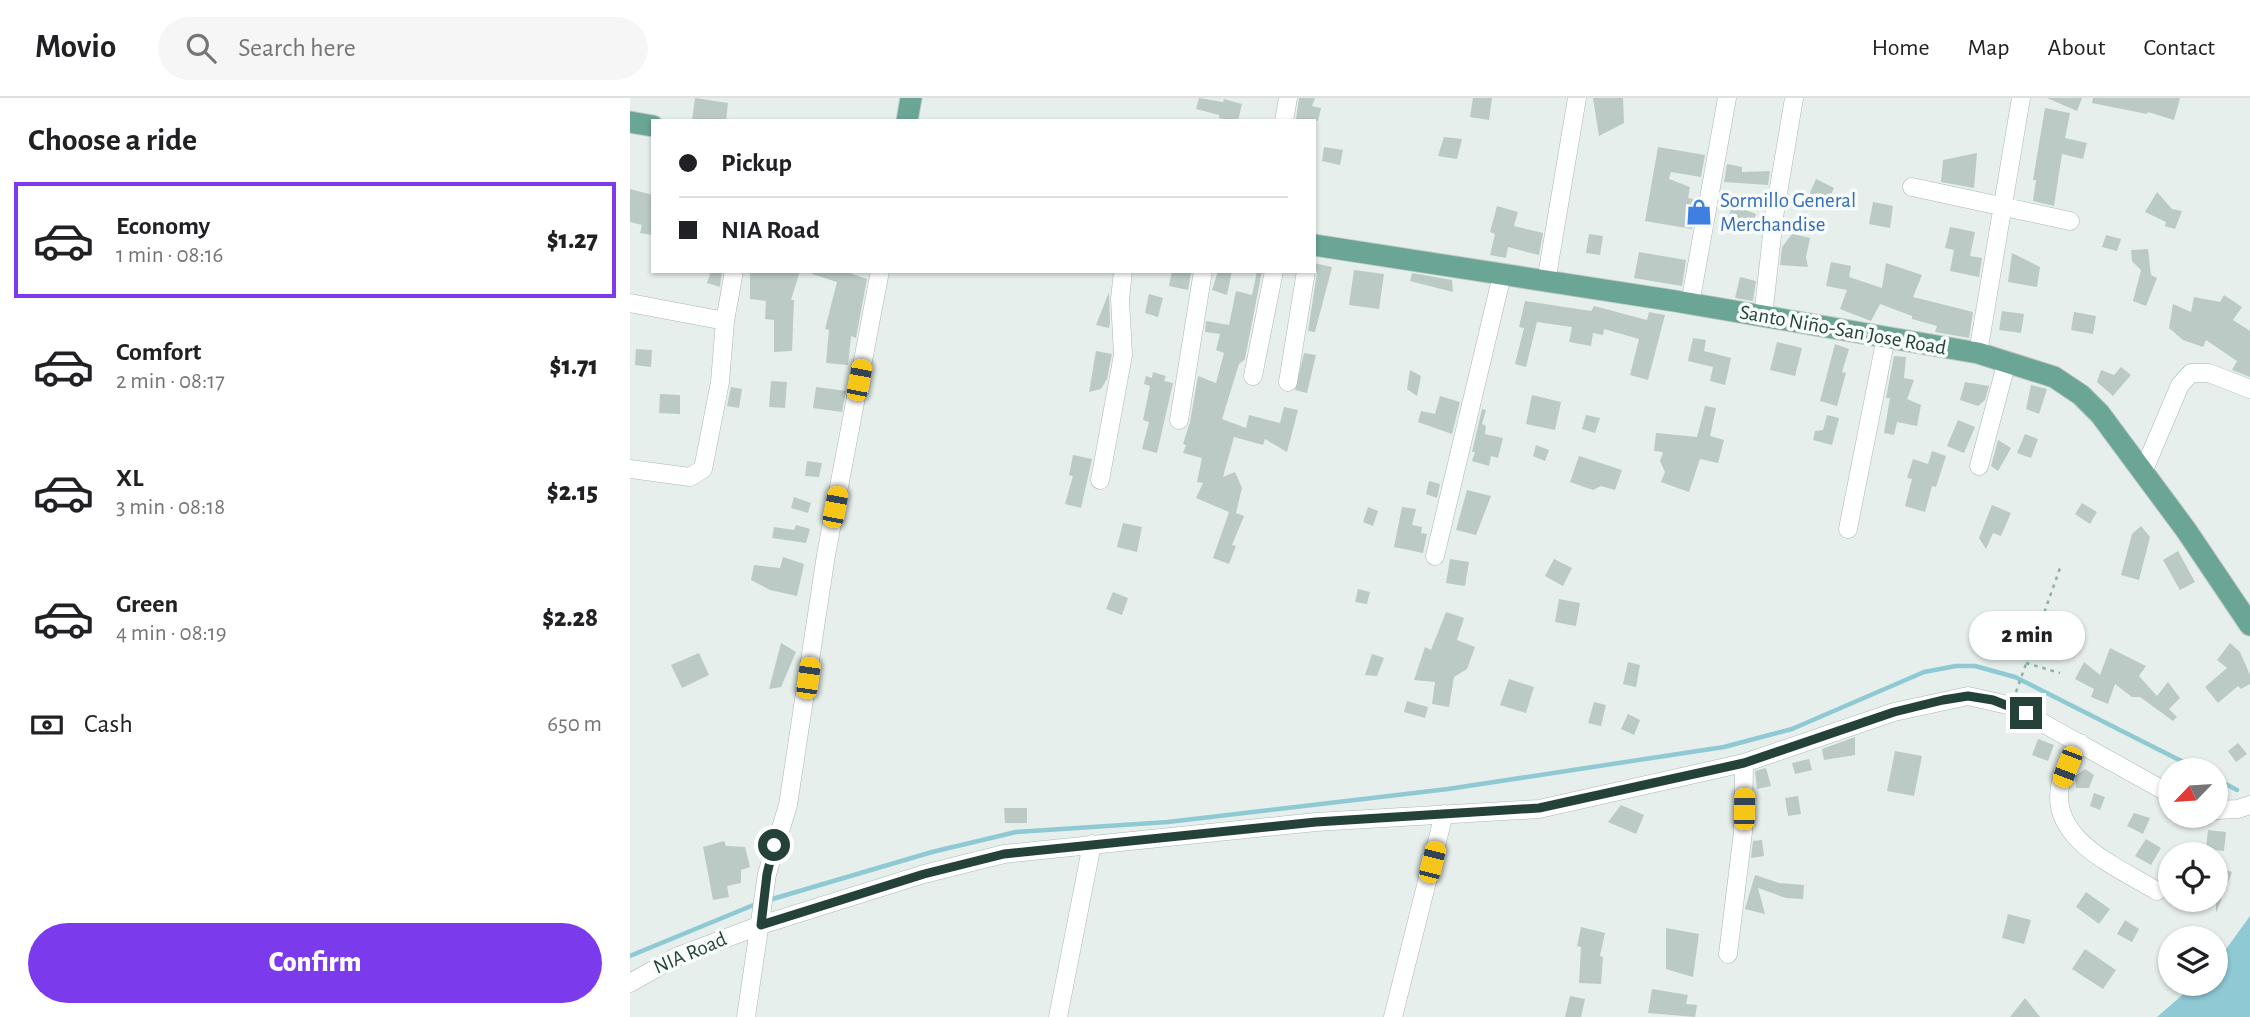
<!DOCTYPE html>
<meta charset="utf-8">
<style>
:root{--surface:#fff;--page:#f6f6f6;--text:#202124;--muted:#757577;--line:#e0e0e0;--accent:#7c3aed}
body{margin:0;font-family:"Alegreya Sans",sans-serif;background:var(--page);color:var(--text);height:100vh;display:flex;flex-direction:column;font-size:26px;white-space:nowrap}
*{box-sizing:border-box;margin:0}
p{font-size:23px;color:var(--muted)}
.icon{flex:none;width:38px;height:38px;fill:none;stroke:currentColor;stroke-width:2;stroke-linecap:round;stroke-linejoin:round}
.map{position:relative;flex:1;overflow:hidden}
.details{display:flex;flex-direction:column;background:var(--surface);width:630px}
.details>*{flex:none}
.top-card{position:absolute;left:21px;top:21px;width:665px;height:154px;border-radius:0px;box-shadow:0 2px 5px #0004;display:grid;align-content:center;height:154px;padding:0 28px;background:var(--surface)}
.needle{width:46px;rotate:245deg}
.tools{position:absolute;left:1528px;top:660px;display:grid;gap:14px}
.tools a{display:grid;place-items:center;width:70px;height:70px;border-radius:50%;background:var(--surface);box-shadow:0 2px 5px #0004;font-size:35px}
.end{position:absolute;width:32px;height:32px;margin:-16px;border:9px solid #24423a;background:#fff;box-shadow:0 0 0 4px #fff}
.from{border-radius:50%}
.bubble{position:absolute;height:49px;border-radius:24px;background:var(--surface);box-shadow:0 2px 5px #0004;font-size:23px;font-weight:800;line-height:49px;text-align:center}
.car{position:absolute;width:21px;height:42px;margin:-21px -10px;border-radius:9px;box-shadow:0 0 5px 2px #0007;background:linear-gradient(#f5c518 24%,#345 0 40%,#f5c518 0 76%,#345 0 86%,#f5c518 0)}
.top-card b{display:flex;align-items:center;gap:24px;height:66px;font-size:26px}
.top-card b+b{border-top:2px solid var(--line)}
.top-card i{width:18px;height:18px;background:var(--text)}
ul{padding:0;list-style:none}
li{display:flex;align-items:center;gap:21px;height:116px;margin:0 14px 10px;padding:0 14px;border:4px solid transparent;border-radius:0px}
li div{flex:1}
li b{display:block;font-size:26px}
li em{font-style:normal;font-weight:800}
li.on{border-color:var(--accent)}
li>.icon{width:63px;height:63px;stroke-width:1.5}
h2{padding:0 28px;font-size:32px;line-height:84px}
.pay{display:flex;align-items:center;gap:18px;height:77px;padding:0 28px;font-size:26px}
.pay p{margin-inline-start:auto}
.cta{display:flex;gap:14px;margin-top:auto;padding:14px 28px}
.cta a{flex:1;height:80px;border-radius:42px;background:var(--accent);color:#fff;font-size:28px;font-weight:800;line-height:80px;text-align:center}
header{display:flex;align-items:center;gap:42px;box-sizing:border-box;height:98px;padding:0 35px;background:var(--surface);border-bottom:2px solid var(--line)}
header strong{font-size:33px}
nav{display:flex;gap:38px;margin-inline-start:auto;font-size:24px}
.search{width:490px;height:63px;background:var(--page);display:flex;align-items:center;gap:18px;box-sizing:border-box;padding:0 24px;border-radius:38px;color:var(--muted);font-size:26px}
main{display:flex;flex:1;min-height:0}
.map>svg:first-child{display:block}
.water{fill:#8ec9d4}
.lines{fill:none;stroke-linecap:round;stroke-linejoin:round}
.stream{stroke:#8ec9d4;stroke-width:4.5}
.building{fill:#bbcac4}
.minor-casing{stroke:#a8b8b2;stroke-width:19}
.major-casing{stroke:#c2cac8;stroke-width:23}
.path{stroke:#86b3a5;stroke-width:2.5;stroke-dasharray:3.5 5;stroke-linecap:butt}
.minor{stroke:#fff;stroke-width:18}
.major{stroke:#6aa596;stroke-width:21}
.route{stroke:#24423a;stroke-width:9}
.labels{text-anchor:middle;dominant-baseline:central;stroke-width:7;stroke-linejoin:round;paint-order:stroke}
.shop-label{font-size:21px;fill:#366cbe;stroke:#f7fbf9;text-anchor:start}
.street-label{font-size:21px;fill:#24423a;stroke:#f7fbf9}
</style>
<header>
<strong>Movio</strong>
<div class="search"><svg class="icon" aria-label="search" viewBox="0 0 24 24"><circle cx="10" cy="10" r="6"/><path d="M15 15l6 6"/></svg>Search here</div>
<nav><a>Home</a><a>Map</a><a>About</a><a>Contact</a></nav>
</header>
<main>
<section class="details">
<h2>Choose a ride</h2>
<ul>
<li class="on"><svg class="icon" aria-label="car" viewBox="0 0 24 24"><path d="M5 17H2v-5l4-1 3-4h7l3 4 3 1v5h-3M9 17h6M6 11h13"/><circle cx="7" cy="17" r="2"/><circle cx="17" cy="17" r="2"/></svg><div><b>Economy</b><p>1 min · 08:16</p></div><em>$1.27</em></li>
<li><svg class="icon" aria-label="car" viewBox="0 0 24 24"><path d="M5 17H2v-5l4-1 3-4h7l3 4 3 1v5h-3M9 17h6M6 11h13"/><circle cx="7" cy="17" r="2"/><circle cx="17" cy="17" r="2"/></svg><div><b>Comfort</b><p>2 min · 08:17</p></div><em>$1.71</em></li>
<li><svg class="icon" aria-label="car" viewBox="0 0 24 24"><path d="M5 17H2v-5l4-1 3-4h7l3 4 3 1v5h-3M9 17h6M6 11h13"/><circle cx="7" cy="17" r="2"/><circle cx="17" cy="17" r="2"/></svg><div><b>XL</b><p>3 min · 08:18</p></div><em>$2.15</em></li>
<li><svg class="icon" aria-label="car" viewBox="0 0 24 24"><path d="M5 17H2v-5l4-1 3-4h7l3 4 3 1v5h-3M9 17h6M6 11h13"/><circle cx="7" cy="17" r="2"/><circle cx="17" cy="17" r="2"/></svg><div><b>Green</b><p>4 min · 08:19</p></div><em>$2.28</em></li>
</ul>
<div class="pay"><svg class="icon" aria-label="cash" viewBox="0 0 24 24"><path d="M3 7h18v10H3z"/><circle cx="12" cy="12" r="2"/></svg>Cash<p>650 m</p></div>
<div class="cta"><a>Confirm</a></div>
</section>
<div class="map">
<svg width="1620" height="919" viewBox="0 0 1620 919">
<rect width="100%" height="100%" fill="#e6efeb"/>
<path class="water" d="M1620,818v101h-93l38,-33h21v-21z"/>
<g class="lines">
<path class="stream" d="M1586,681l21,11
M139,802l163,-48 84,-20 152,-10 280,-33 276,-42 68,-18 132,-57 32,-6h19l40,11 184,93
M0,858l126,-52"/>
</g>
<path class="building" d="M65,0l33,5 -2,18h-34z
M569,0l24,4 1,-3 18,5 -4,17 -19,-3v-3l-23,-6z
M669,0h16l-3,8 9,2 -3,13 -22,-2z
M843,0h19l-3,22 -19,-3z
M963,0h30l1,25 -25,13z
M1417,0h35l-5,13z
M1463,0h87l-6,22 -26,-8 -1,2 -55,-11z
M1415,10l25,5 -5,25 22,5 -4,16 -21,-5 -8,52 -21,-5 3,-21h-3z
M814,39l18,2 -5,20 -19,-3z
M694,49l19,3 -3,15 -18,-4z
M1028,49l47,8 -4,22 -30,-5 -2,7 21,8 -2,11 9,2 -5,29 -47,-8z
M1347,55l-3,35 -33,-6 2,-22z
M1097,66l15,3v5l28,-1 -2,14 -44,-3z
M1186,81l18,9 -8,18 -18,-9z
M0,91l23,6v40l-13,-2 2,-8 -12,-3z
M1527,94l15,17 10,2 -7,18 -10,-3 1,-4 -21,-10z
M1243,104l20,4 -3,22 -21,-4z
M1103,107l23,9 -8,21 -23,-10z
M867,108l21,6 -4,14 29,7 -4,22 -31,-8 -2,11 -16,-3 5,-21 -5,-2z
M1320,129l25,5 -5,24 12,2 -3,19 -29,-6 4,-21 -9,-2z
M959,136l14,2 -3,19 -14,-2z
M1162,136l18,4 -4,19 2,10 -28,-2 2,-18z
M1476,137l15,4 -4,12 -15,-4z
M1501,152l17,-1 3,26 6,3 -11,28 -13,-5 8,-31 -9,-9z
M1009,154l47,8 -4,26 -48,-8z
M1382,155l28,14 -3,20 -29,-5z
M1201,164l20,4 -2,11 33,11 4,-25 36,12 -9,22 60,15 -4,26 -34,-6 2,-6 -25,-7v-3l-32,-12 -9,17 -31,-12 7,-19 -21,-4z
M684,165l18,4 -17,65 -7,-1 9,-58z
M724,172l30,4 -5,35 -30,-4z
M81,173h11l-2,16 -13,-4z
M120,173h50l-9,29h3l-2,51 -18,1v-32l-9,-1 1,-18 -16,-2z
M182,173h31l24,8 -11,59 -5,-2 -3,29 -22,-2 3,-33 -4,-1 12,-47 -25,-8z
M542,173l19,2 -3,17 -19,-4z
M588,173h14l-5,24 -15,-5z
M627,173h5l-17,88 -6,5 -17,55 24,9 3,-13 31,8 4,-16 14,3 -11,42 -22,-13 -2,6 -29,-8 -11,40 12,-5 7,16 -6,25 8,3 -12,29 4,1 -7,18 -16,-6 16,-46 -33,-14 7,-15 -6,-1 5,-24 -19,-5 3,-8 -3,-1 7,-22 8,-46 18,7 8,-30 -8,-3 4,-16 -15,-2 1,-11 23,4 7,-34 16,4z
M782,175l40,7 1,12 -43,-11z
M1110,179l16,4 -3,20 -18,-3z
M479,194l1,31 -1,5 -13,-3z
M519,196l14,4 -5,19 -13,-4z
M1594,197l18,12 -9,13 17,11v46l-18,-7 5,-9 -31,-21 -3,7 -20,-7 -14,-12 4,-24 18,8 3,-15 26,5z
M895,203l66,10 3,-5 53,14 2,-8 16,3 -17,65 -18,-5 9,-36 -35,-10 -1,6 -10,-2 -2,13 -22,-4 3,-15 -35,-5 -11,45 -11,-3 9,-36 -5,-1z
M1372,213l22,3 -3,19 -22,-3z
M1444,214l22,4 -3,18 -22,-4z
M1063,240l13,2 -2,11 27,7 -6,27 -15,-4 3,-14 -25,-6z
M1147,244l25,6 -7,28 -25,-6z
M1205,246l14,5 -7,23 4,1 -9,33 -17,-5z
M6,251l16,1 -1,17 -16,-2z
M466,253l16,3 -5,25 -6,10 -12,3z
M674,255l12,2 -9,38 -12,-3z
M1264,258l12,1 -2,21 10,2 -7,19 14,6 -4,21 -20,-4 -3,13 -10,-2 6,-35h-4z
M1491,269l10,8 -18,21 -16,-14 4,-12 13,5z
M780,272l11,6 -4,20 -10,-7z
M523,274l13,4 -2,5 9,2 -16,70 -15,-4 7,-27 -6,-2 7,-34 -6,-2 2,-8 6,2z
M141,283l16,1 -2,26 -16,-1z
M1335,284l24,4 -4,14 -7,6 -18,-6z
M1401,287l16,4 -8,25 -13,-5z
M101,289l11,2 -3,19 -12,-2z
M186,289l30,4 -4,21 -29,-4z
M30,296l20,1v19l-21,-1z
M902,297l29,7 -6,28 -29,-6z
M810,298l20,6 -8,32 -34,-12 3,-11 14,3z
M1075,308l11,2 -6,28 14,4 -6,23 -18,-4 -11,33 -28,-10 4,-10 -5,-11 3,-9 -9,-1 2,-18 41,4z
M852,311l4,1 -4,14 4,2 -1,8 18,4 -5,20 -7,-2 -2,10 -17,-5 3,-9h-3z
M956,317l14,3 -5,15 -13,-4z
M1197,317l12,3 -7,27 -19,-5 2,-9 8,-1z
M1328,322l17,7 -11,26 -17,-7z
M1395,336l13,5 -7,19 -14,-5z
M1368,342l13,8 -13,23 -7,-5z
M906,347l13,5 -4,11 -12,-5z
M1302,353l14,5 -10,31 -4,-1 -7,26 -20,-6 7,-27 -5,-1 6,-19 15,5z
M443,357l19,4 -11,49 -16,-4 8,-28 -4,-1z
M949,358l43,14 -7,20 -14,-4 -8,4 -23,-8z
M177,363l15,2 -3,14 -14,-1z
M799,383l11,3 -3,14 -11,-4z
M837,392l24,6 -15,39 -20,-5z
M164,399l17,6 -3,10 -17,-5z
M1452,405l15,9 -7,12 -15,-10z
M1362,407l19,8 -10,23 -8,-3 -7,16 -7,-11z
M738,409l10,4 -5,15 -10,-4z
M772,409l14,2 -4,16 10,2 -1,6 6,1 -4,19 -29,-6z
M493,425l19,4 -5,25 -20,-5z
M166,427l14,4 -4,14 -34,-5 2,-11 20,3z
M1511,428l9,11 -11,43 -18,-5 11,-41z
M1548,453l17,31 -15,8 -17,-30z
M153,459l21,7 -7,32 -27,-6 -19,-10 3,-15 26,3z
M820,461l19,3 -4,24 -19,-3z
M924,461l18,9 -9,18 -18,-10z
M728,491l12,3 -3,12 -12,-2z
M483,494l15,6 -6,17 -16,-6z
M929,501l21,4 -4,23 -21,-4z
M816,514l18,6 -7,22 18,7 -8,22 -13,8 -5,30 -17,-3 3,-22 -21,-2 11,-33 6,3z
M151,545l15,9 -15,35 -12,2z
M1600,545l10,9 10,23v9l-9,5 -3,-3 -20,17 -13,-16 22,-19 -10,-8z
M1480,550l36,18 -7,10 18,20 11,-14 12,16 -11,11 8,8 -4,4 -33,-24h-8l-17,-13 -7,20 -17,-7 3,-8 -19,-10 9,-17 16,13z
M69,555l10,22 -27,13 -11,-23z
M742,556l12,4 -7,18 -12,-1z
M998,564l12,3 -4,22 -13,-3z
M879,581l25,8 -8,26 -26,-8z
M777,603l21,6 -3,11 -21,-6z
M964,604l12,3 -5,21 -13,-3z
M998,616l12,6 -6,15 -13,-6z
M1225,639v18l-31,5 -2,-11z
M1408,641l16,6 -6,16 -16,-6z
M1608,645l9,11 -11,8 -8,-11z
M1265,653l27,5 -8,40 -27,-5z
M1179,661l3,11 -17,4 -3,-11z
M1136,670l5,18 -14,3 -2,-18z
M1455,671l9,6 -5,13h-13l-1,-12z
M1464,695l11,4 -5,13 -10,-4z
M1168,698l3,18 -13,2 -3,-18z
M991,707l23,10 -8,19 -28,-12z
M374,710h23v15h-22z
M1504,715l16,5 -7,16 -16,-8z
M1578,732l18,2 -2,19 -18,-2z
M1516,741l15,9 -10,17 -16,-9z
M1132,742l2,16 -13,2 2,-17z
M94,743l2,5 19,1 5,20 -9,3v13l-14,3 2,11 -16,3 -10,-53z
M1586,768l16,6 -16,41z
M1125,777l24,8 25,2 -1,14 -17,-1 -28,-10 7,26 -20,-5z
M1456,794l24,17 -11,15 -23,-17z
M1378,816l23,6 -7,24 -22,-6z
M1495,822l14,9 -7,13 -15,-8z
M951,829l24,6 -5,23 3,1 -2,27 -22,-1 2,-36 -4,-1z
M1036,830l33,6 -6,43 -27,-8z
M1455,851l31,21 -13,19 -31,-20z
M1022,891l36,6 -2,9 11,1 -2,12 -47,-4z
M940,898l15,3 -4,18h-16z
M1395,900l15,19h-30z"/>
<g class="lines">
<g class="minor-casing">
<path id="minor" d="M654,23l4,-23
M1282,89l158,34
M916,184l31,-184
M0,205l95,18 9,-50
M1060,206l37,-206
M1133,219l11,-100 20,-119
M1348,255l43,-255
M623,278l21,-105
M658,284l18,-111
M549,322l24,-149
M1349,368l28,-105
M0,371l60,8 13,-8 17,-87 5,-61
M1513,374l37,-87 11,-12h18l41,16
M470,382l23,-125 -3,-56 3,-28
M1218,431l38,-192
M805,458l67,-281
M1450,645c-7,13 -15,25 -19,39 -15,57 57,85 96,109
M1586,712l22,-1 12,-4
M1098,856l15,-122 1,-69
M0,885l46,-26 85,-32 163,-51 80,-20 312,-32 223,-13 205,-46 150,-51 74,-16 44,10 158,88
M116,919l21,-143 21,-69 38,-250 54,-284
M428,919l34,-173
M763,919l51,-203"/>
</g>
<g class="major-casing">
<path id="major" d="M277,23l4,-23
M0,24l23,4
M684,147l361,56 303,52 76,24 27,18 19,19 86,116 64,95"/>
</g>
<path class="path" d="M1396,565l34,10
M1386,594l44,-124"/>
<use href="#minor" class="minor"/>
<use href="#major" class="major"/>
</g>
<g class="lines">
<path class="route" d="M144,747l-7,29 -6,51 163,-51 80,-20 312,-32 223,-14 205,-45 150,-51 49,-12 25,-4 25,4 33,13"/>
</g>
<defs>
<g id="shop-bare" transform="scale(2.1)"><path d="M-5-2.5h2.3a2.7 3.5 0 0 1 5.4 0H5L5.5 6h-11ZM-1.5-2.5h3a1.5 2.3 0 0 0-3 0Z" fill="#3f7fe0" stroke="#f7fbf9" stroke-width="2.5" paint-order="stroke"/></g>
</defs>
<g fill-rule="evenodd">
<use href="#shop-bare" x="1069" y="114"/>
</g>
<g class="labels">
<g class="shop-label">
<text x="1090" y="102">Sormillo General<tspan x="1090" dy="24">Merchandise</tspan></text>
</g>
<g class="street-label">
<text transform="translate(1213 232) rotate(10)">Santo Niño-San Jose Road</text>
<text transform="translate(60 855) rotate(-23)">NIA Road</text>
</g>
</g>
</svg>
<div class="tools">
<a><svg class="needle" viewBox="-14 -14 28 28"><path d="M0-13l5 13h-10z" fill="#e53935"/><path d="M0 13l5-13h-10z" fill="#757577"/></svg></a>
<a><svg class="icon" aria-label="locate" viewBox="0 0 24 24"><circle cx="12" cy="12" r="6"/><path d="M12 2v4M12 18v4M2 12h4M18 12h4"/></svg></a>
<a><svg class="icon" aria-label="layers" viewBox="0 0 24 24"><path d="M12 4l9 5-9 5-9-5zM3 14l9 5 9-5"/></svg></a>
</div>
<i class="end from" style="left:144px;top:747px"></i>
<i class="end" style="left:1396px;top:615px"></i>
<div class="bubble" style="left:1339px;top:513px;width:116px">2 min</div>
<i class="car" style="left:229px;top:282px;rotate:11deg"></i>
<i class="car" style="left:205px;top:409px;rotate:11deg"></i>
<i class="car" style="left:178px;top:580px;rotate:8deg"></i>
<i class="car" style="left:1437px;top:669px;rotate:201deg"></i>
<i class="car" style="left:1114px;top:711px;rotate:1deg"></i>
<i class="car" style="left:802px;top:764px;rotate:14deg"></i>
<div class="top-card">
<b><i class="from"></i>Pickup</b>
<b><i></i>NIA Road</b>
</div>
</div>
</main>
